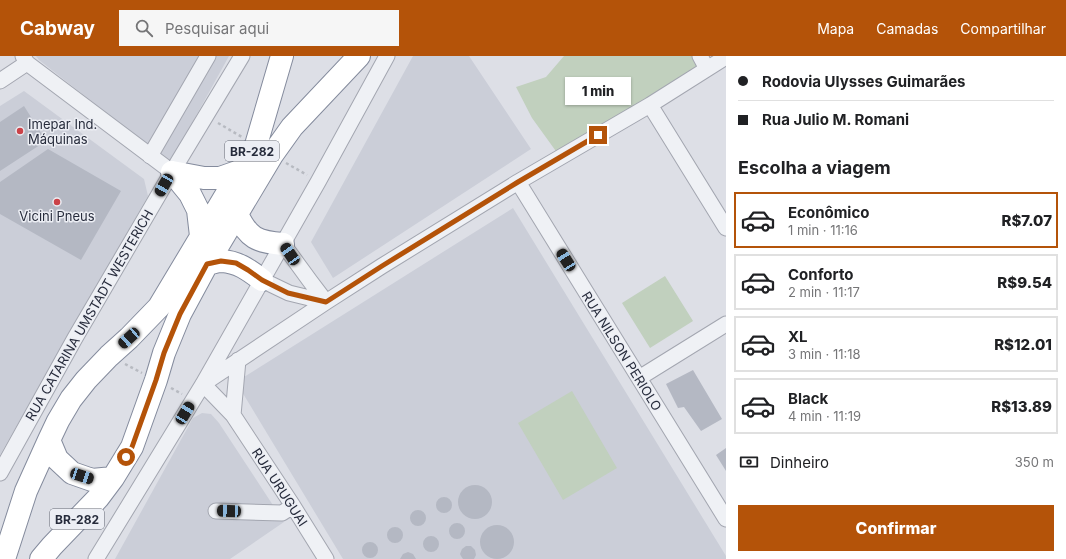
<!DOCTYPE html>
<html lang="pt">
<meta charset="utf-8">
<style>
:root{--surface:#fff;--page:#f6f6f6;--text:#202124;--muted:#757577;--line:#e0e0e0;--accent:#b45309}
body{margin:0;font-family:Inter,sans-serif;background:var(--page);color:var(--text);height:100vh;display:flex;flex-direction:column;font-size:15px;white-space:nowrap}
*{box-sizing:border-box;margin:0}
p{font-size:13px;color:var(--muted)}
.icon{flex:none;width:22px;height:22px;fill:none;stroke:currentColor;stroke-width:2;stroke-linecap:round;stroke-linejoin:round}
.map{position:relative;flex:1;overflow:hidden}
.panel{display:flex;flex-direction:column;background:var(--surface);width:340px}
.panel>*{flex:none}
.top-card{display:grid;align-content:center;height:88px;padding:0 12px;background:var(--surface)}
.end{position:absolute;width:18px;height:18px;margin:-9px;border:5px solid #b45309;background:#fff;box-shadow:0 0 0 2px #fff}
.from{border-radius:50%}
.bubble{position:absolute;height:28px;border-radius:0px;background:var(--surface);box-shadow:0 1px 3px #0004;font-size:13px;font-weight:800;line-height:28px;text-align:center}
.car{position:absolute;width:12px;height:24px;margin:-12px -6px;border-radius:5px;box-shadow:0 0 3px 1px #0007;background:linear-gradient(#222 24%,#8ab4d8 0 40%,#222 0 76%,#8ab4d8 0 86%,#222 0)}
.top-card b{display:flex;align-items:center;gap:14px;height:38px;font-size:15px}
.top-card b+b{border-top:1px solid var(--line)}
.top-card i{width:10px;height:10px;background:var(--text)}
ul{padding:0;list-style:none}
li{display:flex;align-items:center;gap:12px;height:56px;margin:0 8px 6px;padding:0 4px;border:2px solid var(--line);border-radius:0px}
li div{flex:1}
li b{display:block;font-size:15px}
li em{font-style:normal;font-weight:800}
li.active{border-color:var(--accent)}
li>.icon{width:36px;height:36px;stroke-width:1.5}
h2{padding:0 12px;font-size:18px;line-height:48px}
.pay{display:flex;align-items:center;gap:10px;height:44px;padding:0 12px;font-size:15px}
.pay p{margin-inline-start:auto}
.action{display:flex;gap:8px;margin-top:auto;padding:8px 12px}
.action a{flex:1;height:46px;border-radius:0px;background:var(--accent);color:#fff;font-size:16px;font-weight:800;line-height:46px;text-align:center}
header{display:flex;align-items:center;gap:24px;box-sizing:border-box;height:56px;padding:0 20px;background:var(--accent);color:#fff}
header strong{font-size:19px}
nav{display:flex;gap:22px;margin-inline-start:auto;font-size:14px}
.search{width:280px;height:36px;background:var(--page);display:flex;align-items:center;gap:10px;box-sizing:border-box;padding:0 14px;border-radius:0px;color:var(--muted);font-size:15px}
main{display:flex;flex:1;min-height:0}
.map>svg:first-child{display:block}
.built{fill:#cbced8}
.green{fill:#c1d0be}
.building{fill:#b4b8c3}
.lines{fill:none;stroke-linecap:round;stroke-linejoin:round}
.minor-casing{stroke:#a3a6b0;stroke-width:17}
.highway-casing{stroke:#848b9d;stroke-width:24}
.path{stroke:#b7bac1;stroke-width:2.5;stroke-dasharray:3 3;stroke-linecap:butt}
.minor{stroke:#eff1f5;stroke-width:15}
.highway{stroke:#fff;stroke-width:22}
.route{stroke:#b45309;stroke-width:5}
.poi-dot{fill:#cb4248;stroke:#eceef4;stroke-width:1.5}
.labels{text-anchor:middle;dominant-baseline:central;stroke-width:3;stroke-linejoin:round;paint-order:stroke}
.shield{fill:#eceef4;stroke:#626673;stroke-width:1}
.shield-label{font-size:12px;font-weight:bold;fill:#272c3c}
.poi-label{font-size:13px;fill:#272c3c;stroke:#eceef4;text-anchor:start}
.street-label{font-size:13px;fill:#272c3c;stroke:#eceef4}
</style>
<header>
<strong>Cabway</strong>
<div class="search"><svg class="icon" aria-label="search" viewBox="0 0 24 24"><circle cx="10" cy="10" r="6"/><path d="M15 15l6 6"/></svg>Pesquisar aqui</div>
<nav><a>Mapa</a><a>Camadas</a><a>Compartilhar</a></nav>
</header>
<main>
<div class="map">
<svg width="726" height="503" viewBox="0 0 726 503">
<rect width="100%" height="100%" fill="#dddfe6"/>
<path class="built" d="M36,0h193l-59,107 -131,-103z
M413,0h56l62,93 -198,129 -22,-36z
M24,35l120,88 4,17 -148,259v-349z
M513,152l213,348v3h-383l-107,-177z
M202,357l9,1 8,9 65,99 -54,37h-115l78,-141z"/>
<path class="green" d="M564,0h130l6,9 -142,89 -26,-36 -16,-31 30,-10z
M665,220l28,45 -43,27 -28,-45z
M572,335l45,77 -54,32 -45,-77z"/>
<path class="building" d="M24,50l22,35 -46,30v-49z
M48,93l73,42 -40,69 -81,-46v-32z
M693,314l29,49 -21,12 -17,-24 -6,1 -12,-24z
M726,392v23l-10,-16z
M458 446a17 17 0 1 1 34 0a17 17 0 1 1-34 0Z
M436 449a8 8 0 1 1 16 0a8 8 0 1 1-16 0Z
M410 462a8 8 0 1 1 16 0a8 8 0 1 1-16 0Z
M449 475a8 8 0 1 1 16 0a8 8 0 1 1-16 0Z
M480 486a17 17 0 1 1 34 0a17 17 0 1 1-34 0Z
M387 479a8 8 0 1 1 16 0a8 8 0 1 1-16 0Z
M423 488a8 8 0 1 1 16 0a8 8 0 1 1-16 0Z
M362 494a8 8 0 1 1 16 0a8 8 0 1 1-16 0Z
M466,490h5l4,4 1,5 -2,4h-11l-2,-3 -1,-2 2,-5z
M408,496l5,2 3,5h-16l3,-5z"/>
<g class="lines">
<g class="minor-casing">
<path id="minor" d="M23,0l4,7 145,109
M700,0l7,13
M0,25l27,-18
M650,49l76,123
M150,100l58,-100
M518,126l208,337
M283,188l27,37 16,21
M262,224l27,13 37,9
M639,322l87,-54
M233,359l5,-55
M0,417l75,-135 97,-166 70,-116
M216,455l66,2 11,-7
M96,503l107,-175 115,-202 69,-126
M326,503l-33,-53 -60,-91 -30,-31 123,-82 56,-36 136,-84 132,-77 76,-48"/>
</g>
<g class="highway-casing">
<path id="highway" d="M172,116l18,22 8,16 3,26
M172,116l32,6h16l20,-7
M237,158c11,24 20,28 46,30
M207,208c5,-1 10,-3 15,-3 17,1 28,10 40,19
M49,384l8,19 15,14 20,7 21,-2
M4,503l22,-68 23,-51 9,-19 13,-22 15,-19 23,-24 20,-18 30,-31 97,-162 26,-89
M41,503l11,-13 46,-48 15,-20 19,-31 24,-67 8,-27 16,-39 27,-50 65,-109 20,-28 67,-71"/>
</g>
<path class="path" d="M218,67l24,14
M286,107l21,12
M125,308l17,9
M171,332l11,6"/>
<use href="#minor" class="minor"/>
<use href="#highway" class="highway"/>
</g>
<g class="lines">
<path class="route" d="M126,401l6,-10 24,-67 8,-27 16,-39 27,-50 14,-3 15,2 12,7 14,10 26,13 38,9 56,-36 136,-84 80,-47"/>
</g>
<g class="poi-dot">
<circle cx="20" cy="75" r="4"/>
<circle cx="57" cy="146" r="4"/>
</g>
<g class="labels">
<g class="shield">
<rect x="225" y="85" width="54" height="20" rx="3"/>
<rect x="50" y="453" width="54" height="20" rx="3"/>
</g>
<g class="shield-label">
<text x="252" y="95">BR-282</text>
<text x="77" y="463">BR-282</text>
</g>
<g class="poi-label">
<text x="28" y="68">Imepar Ind.<tspan x="28" dy="15">Máquinas</tspan></text>
<text x="57" y="160" text-anchor="middle">Vicini Pneus</text>
</g>
<g class="street-label">
<text transform="translate(89 259) rotate(-60)">RUA CATARINA UMSTADT WESTERICH</text>
<text transform="translate(622 295) rotate(58)">RUA NILSON PERIOLO</text>
<text transform="translate(280 431) rotate(57)">RUA URUGUAI</text>
</g>
</g>
</svg>
<i class="end from" style="left:126px;top:401px"></i>
<i class="end" style="left:598px;top:79px"></i>
<div class="bubble" style="left:565px;top:21px;width:66px">1 min</div>
<i class="car" style="left:164px;top:129px;rotate:210deg"></i>
<i class="car" style="left:290px;top:198px;rotate:326deg"></i>
<i class="car" style="left:566px;top:204px;rotate:328deg"></i>
<i class="car" style="left:129px;top:282px;rotate:228deg"></i>
<i class="car" style="left:185px;top:357px;rotate:31deg"></i>
<i class="car" style="left:82px;top:420px;rotate:108deg"></i>
<i class="car" style="left:229px;top:455px;rotate:272deg"></i>
</div>
<section class="panel">
<div class="top-card">
<b><i class="from"></i>Rodovia Ulysses Guimarães</b>
<b><i></i>Rua Julio M. Romani</b>
</div>
<h2>Escolha a viagem</h2>
<ul>
<li class="active"><svg class="icon" aria-label="car" viewBox="0 0 24 24"><path d="M5 17H2v-5l4-1 3-4h7l3 4 3 1v5h-3M9 17h6M6 11h13"/><circle cx="7" cy="17" r="2"/><circle cx="17" cy="17" r="2"/></svg><div><b>Econômico</b><p>1 min · 11:16</p></div><em>R$7.07</em></li>
<li><svg class="icon" aria-label="car" viewBox="0 0 24 24"><path d="M5 17H2v-5l4-1 3-4h7l3 4 3 1v5h-3M9 17h6M6 11h13"/><circle cx="7" cy="17" r="2"/><circle cx="17" cy="17" r="2"/></svg><div><b>Conforto</b><p>2 min · 11:17</p></div><em>R$9.54</em></li>
<li><svg class="icon" aria-label="car" viewBox="0 0 24 24"><path d="M5 17H2v-5l4-1 3-4h7l3 4 3 1v5h-3M9 17h6M6 11h13"/><circle cx="7" cy="17" r="2"/><circle cx="17" cy="17" r="2"/></svg><div><b>XL</b><p>3 min · 11:18</p></div><em>R$12.01</em></li>
<li><svg class="icon" aria-label="car" viewBox="0 0 24 24"><path d="M5 17H2v-5l4-1 3-4h7l3 4 3 1v5h-3M9 17h6M6 11h13"/><circle cx="7" cy="17" r="2"/><circle cx="17" cy="17" r="2"/></svg><div><b>Black</b><p>4 min · 11:19</p></div><em>R$13.89</em></li>
</ul>
<div class="pay"><svg class="icon" aria-label="cash" viewBox="0 0 24 24"><path d="M3 7h18v10H3z"/><circle cx="12" cy="12" r="2"/></svg>Dinheiro<p>350 m</p></div>
<div class="action"><a>Confirmar</a></div>
</section>
</main>
